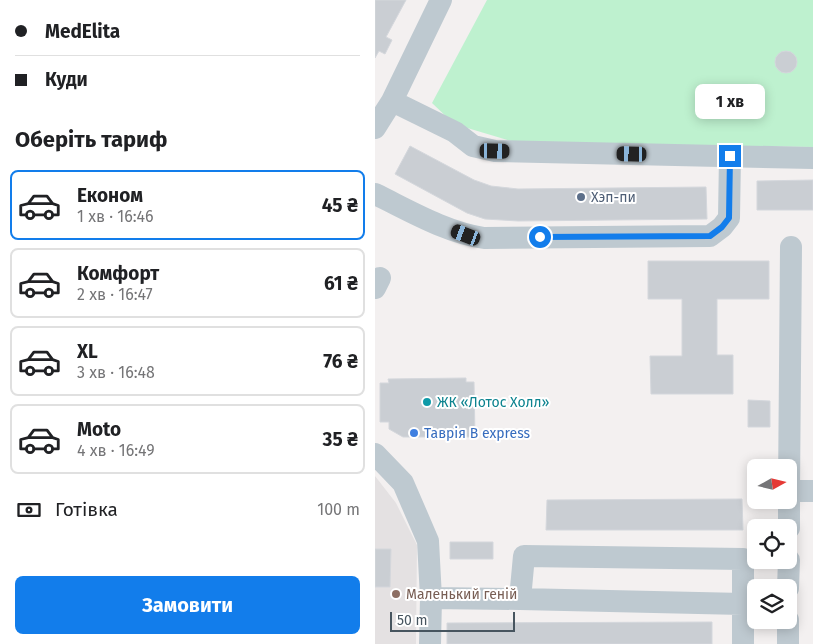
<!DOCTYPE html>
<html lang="uk">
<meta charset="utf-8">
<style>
:root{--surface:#fff;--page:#f6f6f6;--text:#202124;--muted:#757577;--line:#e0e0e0;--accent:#127deb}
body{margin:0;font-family:"Fira Sans",sans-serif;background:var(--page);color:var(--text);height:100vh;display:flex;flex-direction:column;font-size:19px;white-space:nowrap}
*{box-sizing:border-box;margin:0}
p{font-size:16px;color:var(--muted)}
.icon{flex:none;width:28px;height:28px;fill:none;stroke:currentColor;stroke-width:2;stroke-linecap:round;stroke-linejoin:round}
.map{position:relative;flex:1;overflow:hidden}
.drawer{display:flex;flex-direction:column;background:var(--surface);width:375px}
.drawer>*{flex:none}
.guide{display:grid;align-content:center;height:110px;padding:0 15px;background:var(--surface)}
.needle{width:32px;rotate:82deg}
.controls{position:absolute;left:372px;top:459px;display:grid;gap:10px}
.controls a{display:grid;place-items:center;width:50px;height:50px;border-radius:8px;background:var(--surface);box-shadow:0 2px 12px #0003;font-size:25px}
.scale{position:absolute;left:15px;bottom:12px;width:125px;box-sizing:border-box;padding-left:5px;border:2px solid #47555f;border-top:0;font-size:14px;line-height:18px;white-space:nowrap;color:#47555f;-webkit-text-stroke:4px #fff;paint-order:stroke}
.end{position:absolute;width:22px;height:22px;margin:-11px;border:6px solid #127deb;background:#fff;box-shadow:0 0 0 2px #fff}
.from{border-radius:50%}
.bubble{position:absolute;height:35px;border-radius:8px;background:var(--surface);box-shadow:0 2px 12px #0003;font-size:16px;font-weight:700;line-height:35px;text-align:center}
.car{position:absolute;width:15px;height:30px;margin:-15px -8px;border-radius:6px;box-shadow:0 0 4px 1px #0007;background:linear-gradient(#222 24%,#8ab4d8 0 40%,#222 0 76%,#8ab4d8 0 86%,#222 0)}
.guide b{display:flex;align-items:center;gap:18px;height:48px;font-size:19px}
.guide b+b{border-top:1px solid var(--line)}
.guide i{width:12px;height:12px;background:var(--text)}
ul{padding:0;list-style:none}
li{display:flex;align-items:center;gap:15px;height:70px;margin:0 10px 8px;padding:0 5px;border:2px solid var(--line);border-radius:8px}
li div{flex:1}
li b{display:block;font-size:19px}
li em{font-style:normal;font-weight:700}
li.active{border-color:var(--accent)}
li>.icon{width:45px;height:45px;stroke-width:1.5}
h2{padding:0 15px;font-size:22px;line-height:60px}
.pay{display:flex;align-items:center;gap:12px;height:55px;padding:0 15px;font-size:19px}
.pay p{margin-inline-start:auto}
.button{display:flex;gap:10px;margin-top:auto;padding:10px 15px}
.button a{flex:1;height:58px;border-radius:8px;background:var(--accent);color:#fff;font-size:20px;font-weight:700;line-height:58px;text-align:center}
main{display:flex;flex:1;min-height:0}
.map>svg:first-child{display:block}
.education{fill:#e4e1e2}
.green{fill:#bef1cf}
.building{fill:#caced3;stroke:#d4d7dc}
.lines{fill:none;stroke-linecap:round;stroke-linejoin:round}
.minor{stroke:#bec9d0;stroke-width:22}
.route{stroke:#127deb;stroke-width:6}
.service-dot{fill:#5c6f8a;stroke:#fff;stroke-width:2}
.culture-dot{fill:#0f9aa8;stroke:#fff;stroke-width:2}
.shop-dot{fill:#3f7fe0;stroke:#fff;stroke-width:2}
.education-dot{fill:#8d6e63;stroke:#fff;stroke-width:2}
.labels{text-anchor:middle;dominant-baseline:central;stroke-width:4;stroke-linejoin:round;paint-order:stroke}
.service-label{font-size:14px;fill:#4e5e75;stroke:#fff;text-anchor:start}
.culture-label{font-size:14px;fill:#0d838f;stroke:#fff;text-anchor:start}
.shop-label{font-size:14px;fill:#366cbe;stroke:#fff;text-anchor:start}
.education-label{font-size:14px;fill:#785e54;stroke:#fff;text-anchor:start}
</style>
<main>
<section class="drawer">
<div class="guide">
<b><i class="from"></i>MedElita</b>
<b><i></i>Куди</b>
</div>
<h2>Оберіть тариф</h2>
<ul>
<li class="active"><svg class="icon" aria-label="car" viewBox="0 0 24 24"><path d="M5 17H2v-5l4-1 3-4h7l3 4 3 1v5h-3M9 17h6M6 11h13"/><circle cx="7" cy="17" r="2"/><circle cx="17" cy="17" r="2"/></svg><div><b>Економ</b><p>1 хв · 16:46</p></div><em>45 ₴</em></li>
<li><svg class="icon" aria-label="car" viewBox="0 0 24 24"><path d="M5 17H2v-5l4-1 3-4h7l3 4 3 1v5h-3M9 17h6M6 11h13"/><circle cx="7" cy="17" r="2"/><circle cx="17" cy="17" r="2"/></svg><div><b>Комфорт</b><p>2 хв · 16:47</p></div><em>61 ₴</em></li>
<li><svg class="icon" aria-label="car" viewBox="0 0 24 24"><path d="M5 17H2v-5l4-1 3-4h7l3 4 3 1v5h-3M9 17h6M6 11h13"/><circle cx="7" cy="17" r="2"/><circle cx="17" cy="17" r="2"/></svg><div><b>XL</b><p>3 хв · 16:48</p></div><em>76 ₴</em></li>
<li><svg class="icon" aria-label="car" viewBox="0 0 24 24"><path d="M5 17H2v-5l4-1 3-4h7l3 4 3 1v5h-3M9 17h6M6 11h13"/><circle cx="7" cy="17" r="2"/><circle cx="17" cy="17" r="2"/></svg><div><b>Moto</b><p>4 хв · 16:49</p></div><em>35 ₴</em></li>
</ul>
<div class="pay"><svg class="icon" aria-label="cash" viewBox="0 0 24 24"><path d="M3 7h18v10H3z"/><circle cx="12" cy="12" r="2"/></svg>Готівка<p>100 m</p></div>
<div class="button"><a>Замовити</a></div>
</section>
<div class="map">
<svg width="438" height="644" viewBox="0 0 438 644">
<rect width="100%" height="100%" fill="#f3f0f0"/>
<path class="education" d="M0,476l21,27 21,42 -1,99h-41z"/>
<path class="green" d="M112,0h326v147l-295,-4 -64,-19 -22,-21z"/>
<path class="building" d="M0,0h31l-20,37 6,3 -7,14 -6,-3 -4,7z
M400 62a11 11 0 1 1 22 0a11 11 0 1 1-22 0Z
M35,146l64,34 17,6 27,3 188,-2 1,32 -189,2 -33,-2 -18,-6 -72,-39z
M438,180v30h-56v-29z
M273,261h121v38h-52v56h16v39h-82l-1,-38h32v-57h-34z
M91,378v4h8l1,55h-72l-14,-8v-7h-9v-39h9l-1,-4z
M373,400l22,1v26h-22z
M367,499l1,31h-197l1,-30z
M75,542h43v17h-43z
M0,549h16l-1,38h-15z
M337,622v22h-265v-21z"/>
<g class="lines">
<path class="minor" d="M17,101l63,31 18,14 22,5 318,7
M0,128l17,-27 49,-101
M0,194c35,17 70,38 109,44l226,-2 12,-9 7,-9 1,-62
M0,288l5,-10
M0,454l28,29 25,58 3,57 -1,46
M414,490l2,-243
M414,491h24
M414,528v-28
M413,588l1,-28
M56,598l89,1 223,5
M145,599l4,-43 219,3v85
M413,644v-24"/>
</g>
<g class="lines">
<path class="route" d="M165,237l170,-1 12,-9 7,-9 1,-62"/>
</g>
<circle class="service-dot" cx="206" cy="197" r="5"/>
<circle class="culture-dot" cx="52" cy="402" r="5"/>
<circle class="shop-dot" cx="39" cy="433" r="5"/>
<circle class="education-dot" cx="21" cy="594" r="5"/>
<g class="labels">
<g class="service-label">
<text x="216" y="197">Хэп-пи</text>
</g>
<g class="culture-label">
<text x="62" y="402">ЖК «Лотос Холл»</text>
</g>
<g class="shop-label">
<text x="49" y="433">Таврія В express</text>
</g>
<g class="education-label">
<text x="31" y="594">Маленький геній</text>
</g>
</g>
</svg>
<div class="controls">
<a><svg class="needle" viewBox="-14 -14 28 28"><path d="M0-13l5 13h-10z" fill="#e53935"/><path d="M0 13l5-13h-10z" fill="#757577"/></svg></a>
<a><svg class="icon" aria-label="locate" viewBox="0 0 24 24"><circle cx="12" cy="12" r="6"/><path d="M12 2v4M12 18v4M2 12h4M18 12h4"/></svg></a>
<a><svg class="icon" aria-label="layers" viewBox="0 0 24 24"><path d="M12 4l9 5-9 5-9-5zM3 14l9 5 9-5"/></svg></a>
</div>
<div class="scale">50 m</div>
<i class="end from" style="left:165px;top:237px"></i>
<i class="end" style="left:355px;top:156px"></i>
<div class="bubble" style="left:320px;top:84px;width:70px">1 хв</div>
<i class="car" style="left:120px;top:151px;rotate:91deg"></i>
<i class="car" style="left:257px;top:154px;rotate:271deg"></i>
<i class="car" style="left:91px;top:235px;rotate:291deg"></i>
</div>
</main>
